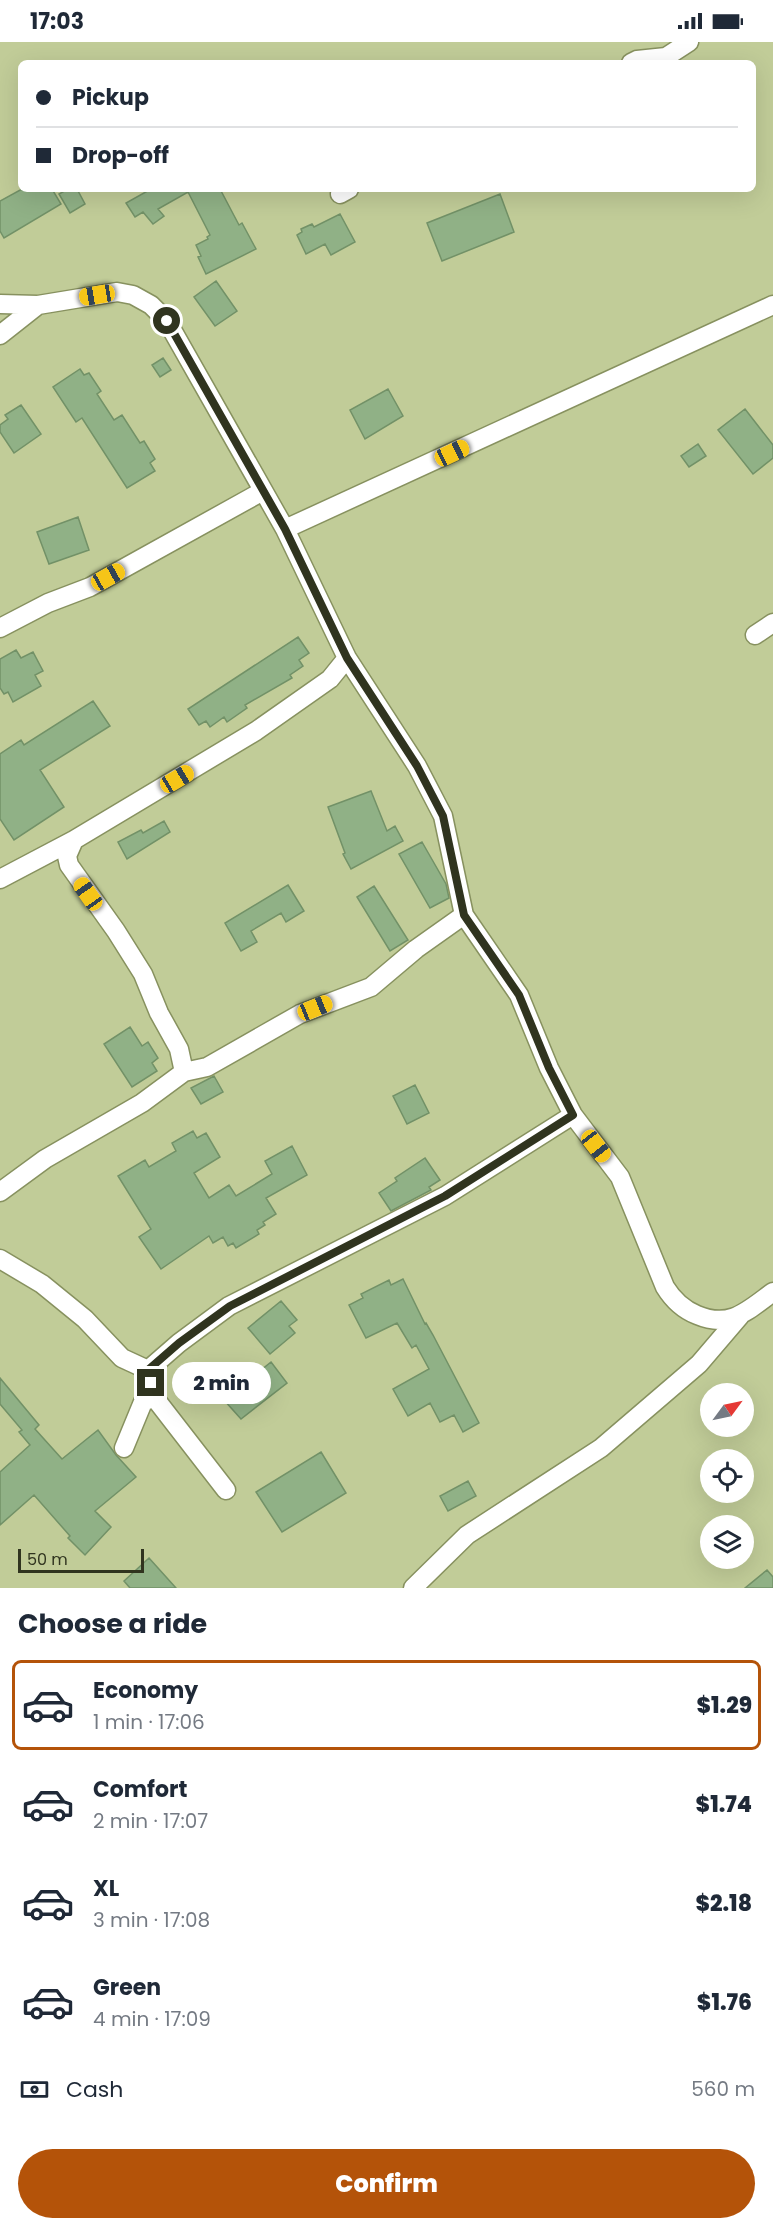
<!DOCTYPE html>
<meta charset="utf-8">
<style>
:root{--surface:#fff;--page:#f6f6f7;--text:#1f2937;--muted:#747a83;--line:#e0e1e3;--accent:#b45309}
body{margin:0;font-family:Poppins,sans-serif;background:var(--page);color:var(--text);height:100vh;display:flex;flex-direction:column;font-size:22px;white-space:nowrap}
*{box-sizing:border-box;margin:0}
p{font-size:20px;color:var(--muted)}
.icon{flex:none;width:33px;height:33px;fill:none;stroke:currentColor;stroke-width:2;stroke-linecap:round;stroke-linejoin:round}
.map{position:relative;height:1546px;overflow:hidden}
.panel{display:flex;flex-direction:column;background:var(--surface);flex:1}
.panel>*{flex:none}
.hud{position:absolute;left:18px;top:18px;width:738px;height:132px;border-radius:9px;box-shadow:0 6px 24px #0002;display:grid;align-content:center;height:132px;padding:0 18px;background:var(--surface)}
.needle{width:39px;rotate:57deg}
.buttons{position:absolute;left:700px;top:1341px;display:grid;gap:12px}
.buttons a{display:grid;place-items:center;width:54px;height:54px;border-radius:50%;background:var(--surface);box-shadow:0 6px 24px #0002;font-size:30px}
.scale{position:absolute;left:18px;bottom:15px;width:126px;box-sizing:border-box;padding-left:6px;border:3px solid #30341f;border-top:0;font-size:16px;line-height:21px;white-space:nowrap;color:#30341f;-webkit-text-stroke:4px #c1cc98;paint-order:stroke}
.end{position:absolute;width:27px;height:27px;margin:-14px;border:8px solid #30341f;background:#fff;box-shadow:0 0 0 3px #fff}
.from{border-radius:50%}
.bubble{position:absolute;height:42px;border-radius:21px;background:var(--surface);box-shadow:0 6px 24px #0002;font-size:20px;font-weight:800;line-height:42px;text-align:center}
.car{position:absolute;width:18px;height:36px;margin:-18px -9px;border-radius:8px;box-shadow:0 0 4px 2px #0007;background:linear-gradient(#f5c518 24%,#345 0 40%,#f5c518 0 76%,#345 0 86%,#f5c518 0)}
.hud b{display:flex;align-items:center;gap:21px;height:57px;font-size:22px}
.hud b+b{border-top:2px solid var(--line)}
.hud i{width:15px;height:15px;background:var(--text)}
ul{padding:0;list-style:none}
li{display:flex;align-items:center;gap:18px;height:90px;margin:0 12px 9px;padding:0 6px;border:3px solid transparent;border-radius:9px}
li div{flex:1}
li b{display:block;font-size:22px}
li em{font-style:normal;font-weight:800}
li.current{border-color:var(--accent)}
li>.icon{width:54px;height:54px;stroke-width:1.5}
h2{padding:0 18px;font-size:27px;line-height:72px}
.pay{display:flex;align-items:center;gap:15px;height:66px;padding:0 18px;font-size:22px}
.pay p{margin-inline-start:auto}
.primary-button{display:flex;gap:12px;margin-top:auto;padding:12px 18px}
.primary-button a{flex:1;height:69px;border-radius:36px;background:var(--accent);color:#fff;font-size:24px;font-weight:800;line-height:69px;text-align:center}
.status{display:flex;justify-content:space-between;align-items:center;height:42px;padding:0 30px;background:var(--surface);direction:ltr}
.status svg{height:16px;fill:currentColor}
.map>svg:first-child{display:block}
.building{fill:#90b186;stroke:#729167;stroke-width:1.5}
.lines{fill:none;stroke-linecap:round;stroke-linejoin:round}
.street-casing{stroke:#87915f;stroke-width:21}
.street{stroke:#fff;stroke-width:18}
.route{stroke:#30341f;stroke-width:8}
</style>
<div class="status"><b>17:03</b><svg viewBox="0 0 49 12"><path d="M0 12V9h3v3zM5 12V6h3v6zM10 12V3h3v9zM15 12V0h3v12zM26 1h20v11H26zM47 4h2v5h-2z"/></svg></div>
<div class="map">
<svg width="773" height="1546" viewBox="0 0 773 1546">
<rect width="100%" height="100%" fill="#c1cc98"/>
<path class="building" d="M22,147h30l9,15 -57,34 -4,-7v-30z
M68,147h9l8,15 -15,9 -11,-19z
M151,147h69l19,36 3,-2 14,26 -50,25 -8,-17 3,-1 -5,-11 12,-6 -1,-2 3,-2 -22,-43 -30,17 6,7 -11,8 -10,-12 -8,5 -9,-14z
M500,152l14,38 -72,29 -15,-38z
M340,172l15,28 -24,13 -6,-11 -19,10 -9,-19 5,-3 -1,-3 11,-5 2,3z
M216,239l21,30 -22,15 -21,-29z
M163,316l8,12 -11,7 -8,-12z
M80,327l4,6 5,-2 12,18 -4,3 17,26 8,-5 18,28 4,-2 11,18 -5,4 5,8 -28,17 -45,-70 -6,4 -23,-35z
M388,347l15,27 -38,23 -15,-29z
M21,363l20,29 -27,19 -14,-21v-7l8,-6 -3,-4z
M745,367l28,36v13l-20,16 -35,-44z
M698,402l8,12 -17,11 -8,-11z
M78,475l11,33 -40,14 -12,-32z
M298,595l11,16 -10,7 4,6 -13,9 2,3 -47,27 2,3 -20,14 -3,-5 -14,10 -4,-6 -7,4 -11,-16z
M16,608l5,8 12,-6 10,19 -8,4 6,11 -28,16 -5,-10 -4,2 -4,-6v-29z
M93,659l17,25 -70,44 24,37 -50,33 -14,-21v-65l21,-14 3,5z
M371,749l16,40 8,-5 8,15 -52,28 -8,-15 2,-1 -17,-46z
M164,779l6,11 -43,27 -9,-17 23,-12 2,3z
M422,800l24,42 3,14 -19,10 -31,-54z
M288,843l16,26 -18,11 -5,-9 -30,18 6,11 -16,9 -16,-28z
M374,844l34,54 -18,11 -33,-54z
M130,985l12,19 6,-4 10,16 -6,5 5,8 -25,16 -28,-43z
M214,1034l9,16 -22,12 -10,-16z
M415,1043l14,28 -22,11 -14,-28z
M193,1089l4,7 9,-5 14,24 -26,16 15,25 20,-13 7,11 36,-22 -7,-13 27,-15 15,29 -41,23 10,16 -13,8 2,3 -8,5 2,4 -23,14 -3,-5 -5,3 -5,-9 -10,6 -4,-7 -48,33 -22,-32 12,-8 -33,-53 27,-16 4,7 27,-16 -4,-8z
M425,1116l15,22 -11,7 2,3 -40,21 -12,-18 18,-12 -2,-3z
M403,1237l22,45 1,-1 7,12 46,88 -16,9 -9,-17 -14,7 -10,-19 -22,13 -15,-27 36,-20 -13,-24 -4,3 -15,-25 -31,15 -17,-33 14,-7 -2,-4 28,-14 2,5z
M281,1259l16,19 -8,6 6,7 -25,21 -22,-26z
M271,1320l16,21 -46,36 -17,-19z
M0,1336l39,47 -4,4 27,30 36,-29 18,25 20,22 -41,34 16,16 -26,28 -17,-17 2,-2 -36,-41 -34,30v-53l30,-27 -11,-13 3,-2 -22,-26z
M321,1410l25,41 -64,39 -26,-40z
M468,1439l8,15 -28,15 -8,-15z
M149,1516l27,30h-46l-6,-7z
M767,1528l6,7v11h-28z"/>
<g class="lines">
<g class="street-casing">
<path id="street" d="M631,21l6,-3 29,-3 23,-15
M340,152l9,-5
M0,262l38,1 79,-13 16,3 18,10 16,16 118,208 62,129 -17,21 -74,52 -182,109 -74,39
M0,293l38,-30
M285,487l488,-224
M0,586l48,-25 42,-16 173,-96
M755,593l18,-12
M347,616l70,108 26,50 21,99
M184,1030l23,-5 93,-53 71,-27 45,-38 48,-34 55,80 30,73 24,47
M0,1150l45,-33 97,-56 42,-31 -5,-23 -20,-36 -16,-39 -27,-43 -47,-66 -2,-9 7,-16
M0,1217l42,25 43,35 37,39 26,12
M124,1406l19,-46 11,-5
M226,1448l-72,-93 -6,-27 31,-27 50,-37 216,-110 128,-81 47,62 45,110c8,13 17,22 32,28 33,14 50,-4 76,-23
M413,1546l54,-53 134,-87 98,-84 41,-48"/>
</g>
<use href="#street" class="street"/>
</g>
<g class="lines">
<path class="route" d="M151,1341l-3,-13 31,-27 51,-37 215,-110 128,-81 -24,-47 -30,-73 -55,-80 -21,-99 -26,-50 -70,-108 -62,-129 -118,-208"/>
</g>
</svg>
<div class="buttons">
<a><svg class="needle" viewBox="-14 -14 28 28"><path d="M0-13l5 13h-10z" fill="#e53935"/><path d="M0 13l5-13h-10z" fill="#747a83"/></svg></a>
<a><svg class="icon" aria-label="locate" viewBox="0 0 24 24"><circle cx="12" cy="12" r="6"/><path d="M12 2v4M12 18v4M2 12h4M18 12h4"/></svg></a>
<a><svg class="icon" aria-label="layers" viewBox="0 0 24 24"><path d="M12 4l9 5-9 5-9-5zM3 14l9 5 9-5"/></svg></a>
</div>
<div class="scale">50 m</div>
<i class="end from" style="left:167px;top:279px"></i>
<i class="end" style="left:151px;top:1341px"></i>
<div class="bubble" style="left:172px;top:1320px;width:99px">2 min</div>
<i class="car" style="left:97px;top:253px;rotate:261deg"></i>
<i class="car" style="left:452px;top:411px;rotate:65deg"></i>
<i class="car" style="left:108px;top:535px;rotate:61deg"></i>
<i class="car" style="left:177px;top:737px;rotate:59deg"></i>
<i class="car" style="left:88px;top:852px;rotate:325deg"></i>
<i class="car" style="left:315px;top:966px;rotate:68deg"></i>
<i class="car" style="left:596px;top:1104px;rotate:142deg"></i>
<div class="hud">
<b><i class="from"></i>Pickup</b>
<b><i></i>Drop-off</b>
</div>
</div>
<section class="panel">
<h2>Choose a ride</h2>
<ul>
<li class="current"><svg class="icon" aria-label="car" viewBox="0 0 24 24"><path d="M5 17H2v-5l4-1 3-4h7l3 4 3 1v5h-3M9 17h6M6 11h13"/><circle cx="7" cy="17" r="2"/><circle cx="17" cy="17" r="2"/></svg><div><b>Economy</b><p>1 min · 17:06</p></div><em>$1.29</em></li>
<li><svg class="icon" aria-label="car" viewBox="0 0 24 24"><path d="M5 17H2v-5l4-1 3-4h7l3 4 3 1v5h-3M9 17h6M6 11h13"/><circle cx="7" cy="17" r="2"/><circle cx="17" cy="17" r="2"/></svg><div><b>Comfort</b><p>2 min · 17:07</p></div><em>$1.74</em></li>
<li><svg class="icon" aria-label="car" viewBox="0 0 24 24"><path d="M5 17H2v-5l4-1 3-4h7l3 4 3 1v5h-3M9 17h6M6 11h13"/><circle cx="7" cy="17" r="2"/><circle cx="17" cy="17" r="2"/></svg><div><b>XL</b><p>3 min · 17:08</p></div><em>$2.18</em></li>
<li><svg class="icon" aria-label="car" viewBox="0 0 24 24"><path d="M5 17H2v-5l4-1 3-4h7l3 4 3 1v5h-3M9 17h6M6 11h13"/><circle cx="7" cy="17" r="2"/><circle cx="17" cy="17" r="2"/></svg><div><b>Green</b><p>4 min · 17:09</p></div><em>$1.76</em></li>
</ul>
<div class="pay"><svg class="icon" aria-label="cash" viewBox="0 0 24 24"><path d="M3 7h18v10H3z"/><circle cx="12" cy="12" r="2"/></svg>Cash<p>560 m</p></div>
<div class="primary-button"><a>Confirm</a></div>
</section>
